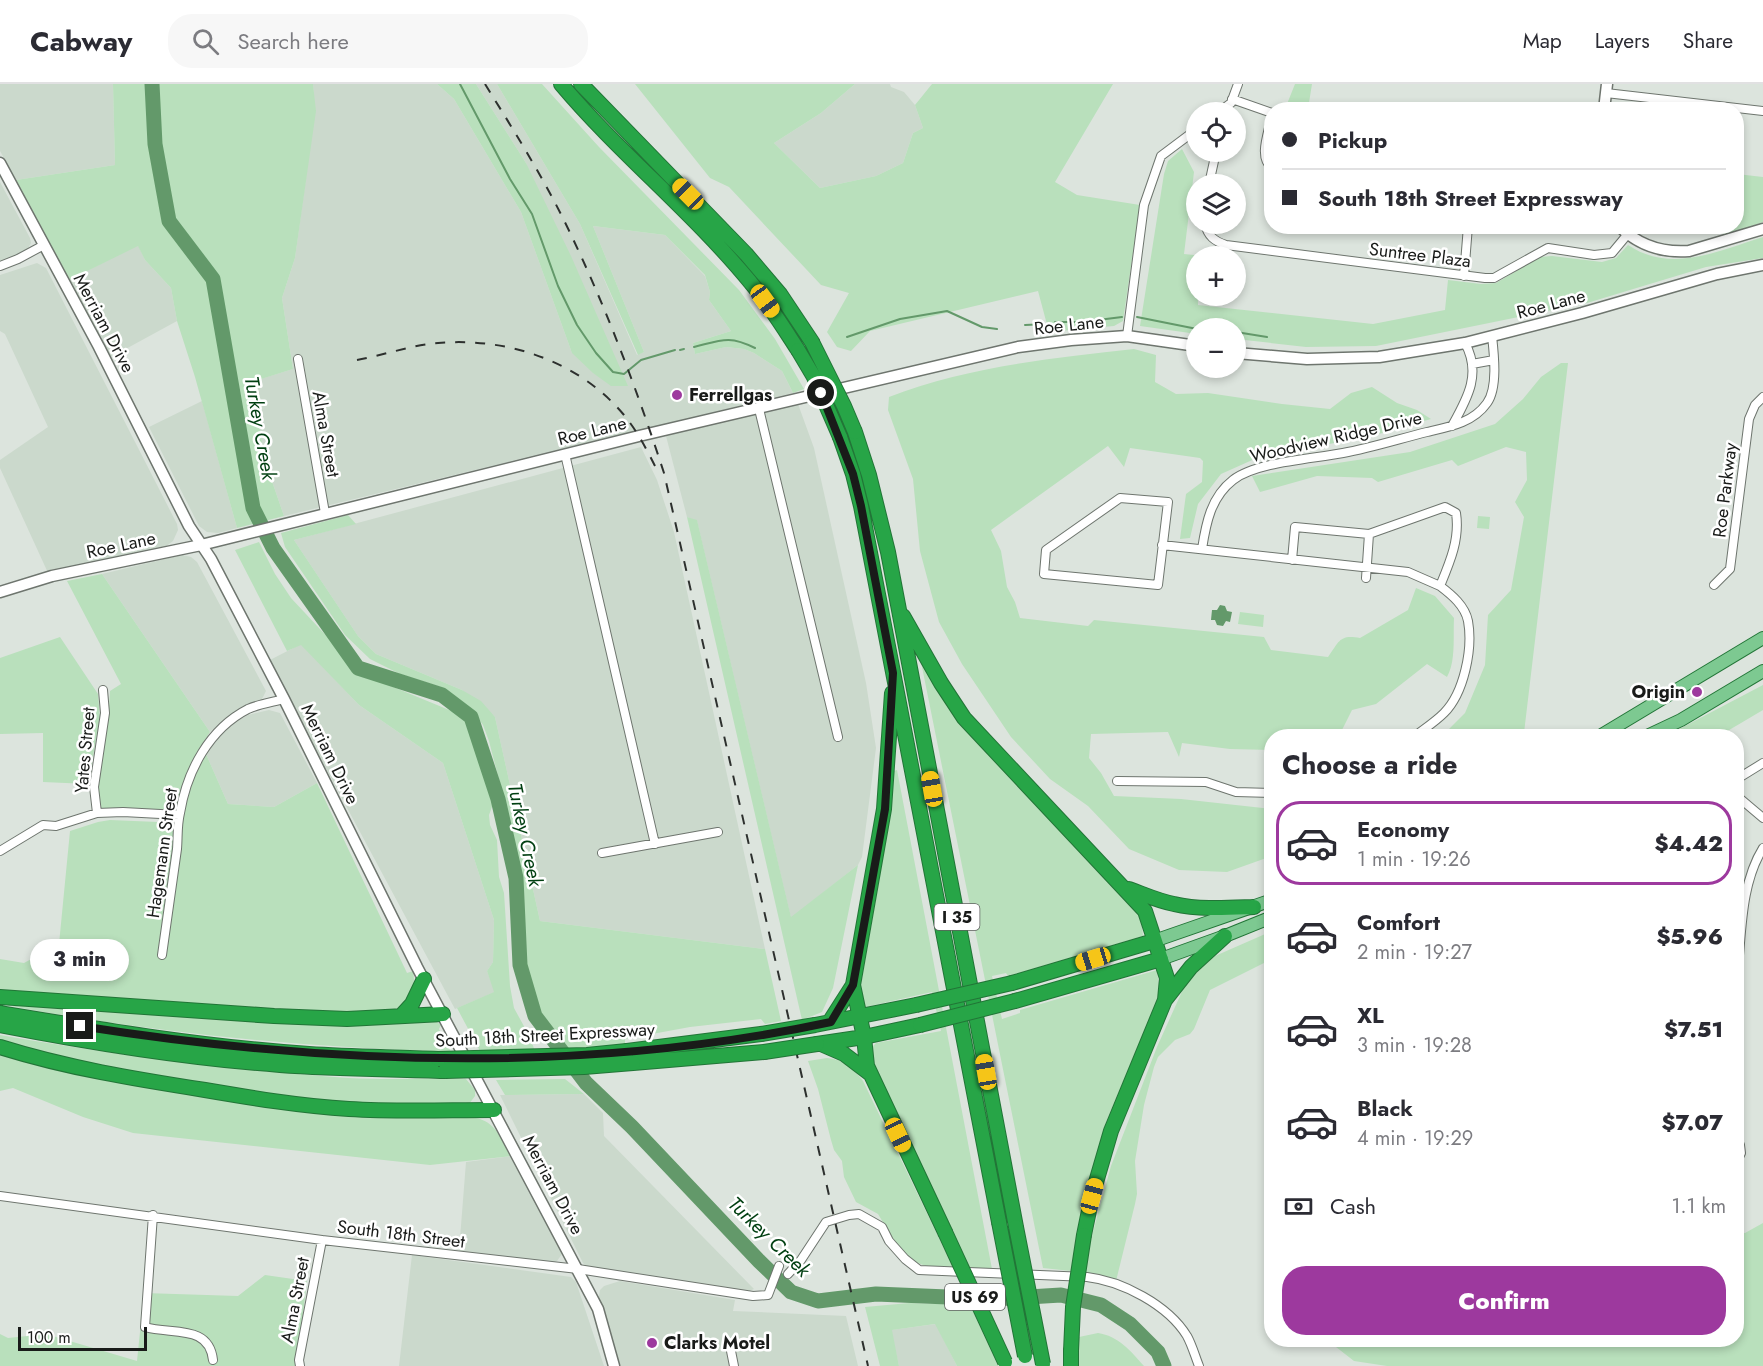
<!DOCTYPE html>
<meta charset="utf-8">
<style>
:root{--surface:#fff;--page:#f7f7f7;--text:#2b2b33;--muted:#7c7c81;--line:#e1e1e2;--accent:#9d399e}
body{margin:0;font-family:Jost,sans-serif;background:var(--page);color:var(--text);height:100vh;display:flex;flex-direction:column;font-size:22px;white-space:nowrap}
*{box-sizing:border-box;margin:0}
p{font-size:20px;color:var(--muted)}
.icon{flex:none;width:33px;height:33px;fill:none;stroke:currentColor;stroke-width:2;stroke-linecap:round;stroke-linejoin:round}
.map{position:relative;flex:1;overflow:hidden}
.panel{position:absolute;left:1264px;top:645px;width:480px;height:618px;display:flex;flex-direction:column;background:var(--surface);border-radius:24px;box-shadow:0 3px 9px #0003}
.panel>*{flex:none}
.hud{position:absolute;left:1264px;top:18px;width:480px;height:132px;border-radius:24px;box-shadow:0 3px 9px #0003;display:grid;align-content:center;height:132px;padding:0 18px;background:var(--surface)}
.controls{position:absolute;left:1186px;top:18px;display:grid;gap:12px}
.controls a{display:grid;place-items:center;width:60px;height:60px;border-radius:50%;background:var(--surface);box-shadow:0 3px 9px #0003;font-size:30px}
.scale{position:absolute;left:18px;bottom:15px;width:129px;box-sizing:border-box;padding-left:6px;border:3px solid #191b19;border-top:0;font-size:16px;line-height:21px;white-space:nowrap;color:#191b19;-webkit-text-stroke:4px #fff;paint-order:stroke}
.end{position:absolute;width:27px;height:27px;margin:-14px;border:8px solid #191b19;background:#fff;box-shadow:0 0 0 3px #fff}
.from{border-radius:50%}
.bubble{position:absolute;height:42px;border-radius:21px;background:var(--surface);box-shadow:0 3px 9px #0003;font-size:20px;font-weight:800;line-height:42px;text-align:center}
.car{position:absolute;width:18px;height:36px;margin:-18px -9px;border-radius:8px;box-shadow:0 0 4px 2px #0007;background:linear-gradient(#f5c518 24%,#345 0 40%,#f5c518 0 76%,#345 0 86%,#f5c518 0)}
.hud b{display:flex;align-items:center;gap:21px;height:57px;font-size:22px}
.hud b+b{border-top:2px solid var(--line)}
.hud i{width:15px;height:15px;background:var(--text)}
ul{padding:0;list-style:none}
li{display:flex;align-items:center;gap:18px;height:84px;margin:0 12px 9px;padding:0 6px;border:3px solid transparent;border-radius:24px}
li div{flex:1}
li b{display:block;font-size:22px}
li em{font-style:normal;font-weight:800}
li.current{border-color:var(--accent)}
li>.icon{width:54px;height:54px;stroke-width:1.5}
h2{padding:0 18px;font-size:27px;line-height:72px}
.pay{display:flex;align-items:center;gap:15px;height:66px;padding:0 18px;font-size:22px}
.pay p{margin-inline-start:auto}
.action{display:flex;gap:12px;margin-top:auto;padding:12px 18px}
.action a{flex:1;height:69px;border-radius:24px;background:var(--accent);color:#fff;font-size:24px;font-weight:800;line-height:69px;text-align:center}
header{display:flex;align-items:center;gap:36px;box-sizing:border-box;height:84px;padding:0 30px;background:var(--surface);border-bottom:2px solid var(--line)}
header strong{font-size:28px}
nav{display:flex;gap:33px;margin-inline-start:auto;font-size:21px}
.search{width:420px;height:54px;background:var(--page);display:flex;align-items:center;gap:15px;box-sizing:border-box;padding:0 21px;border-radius:24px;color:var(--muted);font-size:22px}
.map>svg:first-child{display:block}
.built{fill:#cbd9cc}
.green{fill:#b9e0bc}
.water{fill:#63996a}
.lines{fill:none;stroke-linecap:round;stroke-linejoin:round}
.stream{stroke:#63996a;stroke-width:2}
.river{stroke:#63996a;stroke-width:15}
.street-casing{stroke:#6e756e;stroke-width:10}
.secondary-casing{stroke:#6e756e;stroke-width:13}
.primary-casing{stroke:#227537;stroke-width:14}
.highway-casing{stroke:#227537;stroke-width:16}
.street{stroke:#fff;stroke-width:8}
.secondary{stroke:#fff;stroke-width:10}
.primary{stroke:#7dc991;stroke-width:12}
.highway{stroke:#27a547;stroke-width:14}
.rail{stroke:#2d302e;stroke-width:2;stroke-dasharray:10 10;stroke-linecap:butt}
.highway-bridge-casing{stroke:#227537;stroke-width:16;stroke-linecap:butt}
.highway-bridge{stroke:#27a547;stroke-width:14}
.route{stroke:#191b19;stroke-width:8}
.poi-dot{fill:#9d399e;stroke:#fff;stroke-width:2}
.labels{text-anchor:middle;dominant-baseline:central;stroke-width:5;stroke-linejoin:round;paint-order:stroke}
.shield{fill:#fff;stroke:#5e5f5e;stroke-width:1.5}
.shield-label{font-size:16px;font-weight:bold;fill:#191b19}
.street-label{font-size:18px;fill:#191b19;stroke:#fff}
.poi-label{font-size:18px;font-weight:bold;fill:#191b19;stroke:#fff;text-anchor:start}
.water-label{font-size:20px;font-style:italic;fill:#003f11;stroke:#fff}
</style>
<header>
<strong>Cabway</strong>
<div class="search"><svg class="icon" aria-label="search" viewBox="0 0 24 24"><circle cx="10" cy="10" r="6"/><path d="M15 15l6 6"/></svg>Search here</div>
<nav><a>Map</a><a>Layers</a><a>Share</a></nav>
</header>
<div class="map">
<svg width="1763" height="1282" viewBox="0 0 1763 1282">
<rect width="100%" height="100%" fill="#dce4dd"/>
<path class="built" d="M0,0h113l2,81 -99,15 -16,-29z
M313,0h124l17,15 67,113 51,141 -46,-190 -50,-79h21l83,140 57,131 7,-3 -51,-126 72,9 40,41 5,16 -1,8 22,31 -38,12 2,11 31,-7 18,2 10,4 28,18 11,22 -509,123 -19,-55 -14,-79 42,-13 -11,-71 13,-40 20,-147z
M855,0h35l1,3 13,5 11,13 8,23 -10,5 -10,30 -27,13 -56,12 -46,-45 47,-30z
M1628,18l55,7h-69l4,-6z
M0,98l30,56 1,5 -5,9 -26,10z
M138,161l7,15 26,28 6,33 -66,36 -42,-77z
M37,179l9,5 131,256 1,6 -5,11 -8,6 -116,28 -49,-107v-8l48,-33 -43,-93 -5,-3v-56z
M202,317l35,127 -19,5 -11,-1 -8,-6 -50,-99z
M798,320l16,44 52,235 10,65 -14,109 -4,8 -67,53 -94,-397 -10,-4 -21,-81z
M641,363l16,33 17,52 91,417 -225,-28 -45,-204 -33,-27 -86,-36 -18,-18 -64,-96z
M182,471l9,2 6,5 69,129 -5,10 -28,12 -23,19 -108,-158z
M301,560l58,61 84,58 51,157 -1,42 -6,9 8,21 -40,17 -154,-287 -31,-62z
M269,626l11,3 37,70 -43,24 -46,-3 -22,-50 17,-22 12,-10 13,-7z
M584,1010l19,19 1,23 150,153 -7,3 -159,-24 -5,-5 -83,-168z
M512,1072l50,94v4l-5,7 -5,2 -93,-12 7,-89z
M412,1171l159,22 5,5 28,84h-205z
M620,1197l115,19 -2,11 113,5 12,50h-238l-21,-62v-8l1,-6 4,-4z
M936,1240l21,42h-58l-8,-36z"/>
<path class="green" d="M113,0h200l3,27 -21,147 -13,40 11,71 -41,13 13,79 19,55 -47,12 -42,-151 -18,-56 -6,-33 -26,-28 -7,-14 -69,34 -53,-100 99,-15z
M437,0h39l50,79 45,93 57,130h-17l-18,-13 -21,-20 -51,-141 -67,-113z
M497,0h45l57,63 140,143 36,49 29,50 -11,4 -11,-22 -28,-18 -10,-4 -18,-2 -31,7 -2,-11 38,-12 -22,-31 1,-8 -5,-17 -40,-40 -72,-9 51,126 -6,3 -58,-131z
M635,0h220l-34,29 -47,30 46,45 56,-12 27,-13 10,-30 10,-5 -8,-23 17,-21h181l-58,98 22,13 63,10 -17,116 -9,5 -65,6 -11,-41 -168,40 -19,20 -14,-4 -10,-15 22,-39 -28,-8 -92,-98 -19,-9z
M1295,0h17l-4,25h-23z
M1182,65l12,23 -10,82 20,2h-7l1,49 175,19 72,-14 3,-30 33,4 15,-1 44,-26 12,-1 50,6 14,-4 12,-13c43,29 90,6 135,-8v21l-57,9 -119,36 -211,43 -70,1 -70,-8v-11h-39v6l-57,-8 24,-152 4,-13z
M1737,90l26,3v45l-40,14 1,-9 13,-1z
M1134,265l22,6 -1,27 21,12 32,-1 74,11 48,5 21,-16 21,-6 25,16 20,7 14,9 -59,17 -113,21 -38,17 -23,30 -8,34 -10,1 6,-45 16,-12 1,-21 -3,-3 -70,-10 -6,19 -16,-21 -117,84 10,21 6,36 8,15 5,16 68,8 6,-6 170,17 7,13 57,7c11,-15 11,-23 32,-19l48,-28 8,-22 19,8 19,22c-1,19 2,43 -7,59l-20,-13 -51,40 -24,6 -13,26h-67v14l-42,-1 -48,-6 -3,14 -11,-25 -77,2 -2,24 12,15 13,23 67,3 91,10v47l-45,16 -48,-2 -50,-21 -41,-43 -38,-27 -39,-42 -49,-73 -23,-42 -19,-71 -7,-72 -25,-69 1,-13c78,-30 163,-39 245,-48z
M1561,279h7l-44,370 -10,3h-72l23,-23 20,-48 3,-50 23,-25 13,-73 -9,-15 12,-22 -1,-28 -20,-5 -48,19 -6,-6 -74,22 -6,-4 -55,-2 -57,16 -8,-16 158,-24 85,-28 28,-25 18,-22z
M348,431l8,9 -62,16 64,96 18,18 86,36 19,11 14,16 45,204 225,28 16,72 -16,3 -4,-5 -71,8 -65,12v6l-54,6c-12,-13 -26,-27 -34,-43 -21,-43 -10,-96 -18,-142 -6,-42 -20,-84 -30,-125l-6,-16 -8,-11 -34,-27 -41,-13 -30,-15 -25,-24 -60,-88 -4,-14z
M1478,432l12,1 -1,12 -12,-1z
M687,433l10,3 94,397 67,-52 -25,123 -11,24 -20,8z
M259,458l16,32 16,24 71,76 92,38 14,12 24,74 1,6 -4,11 1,10 7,15 2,37 5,16 6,93 4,22 17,31 4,13 -54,1 -24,-45 37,-16 -7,-21 6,-9 1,-42 -51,-157 -84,-58 -58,-60 -14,6 -52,-101z
M102,490l108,158 -13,20 -24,60 -73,-1c-6,-40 9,-80 10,-120l11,-7 -54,-103z
M1240,528l24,3 -1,12 -25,-3z
M60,553l38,57 2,24 -12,66 -45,-2v-49l-43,1v-76z
M925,577l11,21 200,228 5,9 2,17 -135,40 -2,-3 -14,3 10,43 18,-6v-3l137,-40 3,24 -54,128 -18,64 -17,85 -28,-3 -122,-606z
M1763,601v25l-44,26h-53z
M206,670l22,50 46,3 43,-24 90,190 6,-2c3,15 -1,31 -17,38 -15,6 -46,2 -63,2 -110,0 -224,-13 -333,-20v-32l24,4 35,-19 11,-113 28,-9 12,-2 72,3c4,-25 9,-48 24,-69z
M897,686l95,499 -25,-1 -93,-198 -3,-22 5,-5 65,-12 -9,-39 -71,16 -1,-17 19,-109 14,-111z
M1272,847v28l-62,31 -16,39 -4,5 -15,6 -17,17 -4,10 -10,38 -9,56 2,33 -2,10 -19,77 -32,-8 4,-23 23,-84 46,-119 27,-60 9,-12 22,-19z
M6,917l428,19 7,5 -2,4 12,23c-150,-5 -298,-19 -446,-47z
M0,951c116,20 231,35 348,43 39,2 79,0 118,1l9,11v6l-6,8h-129l-218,-31 -122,-30z
M0,968l65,19 55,12 165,25 191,10c20,4 26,22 36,38l-82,9 -297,-32 -50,-16 -70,-29 -13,3z
M827,974c16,1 27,11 36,23l90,186 -27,-1 -14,-5 -17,-19 -17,-28 -22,-12 -12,-25 -2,-16 -8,-11 -3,-10 -13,-51 -10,-28z
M565,995l19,15 -79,1 -9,-15z
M1763,1139v143h-376l-33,-5 -27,-21h410v-108l8,1z
M265,1191l42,6 -10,85h-297v-32l8,4 38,-4 91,27 7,-68 94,3z
M909,1219l61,2 28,61h-41l-22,-42 -43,6 7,36h-19l-15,-59z
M1098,1249c20,3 33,18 46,33h-66l1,-29z"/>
<path class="water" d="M1220,521l5,1 2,5 5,1 -2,10 -4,-1 -3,5 -6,-1 -2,-5h-4l1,-10h5z"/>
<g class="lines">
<path class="stream" d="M460,0l50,95 22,35 26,72 19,39 19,28 17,19 11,2 17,-14 34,-10
M1137,233l60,12
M1055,238h27l40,-5
M1025,241l22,-1
M1236,248l31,5
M847,253l53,-18 47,-8 35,16 15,2
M694,263c28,-7 35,-12 61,1
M680,266l4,-1"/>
<path class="river" d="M152,0l3,60 14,77 44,58 40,229 20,40 85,120 84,27 29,22 27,82 18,79 4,87 15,51 51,67 46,44 127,134 32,31 27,9 58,-7 119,5 66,-4 40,10 29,19 28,28 6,14"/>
<g class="street-casing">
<path id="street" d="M1606,9l157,18
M1232,15l40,14
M1219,28l12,-9 7,-19
M1272,30c-2,16 -15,43 0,54
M1209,100l7,-32
M1205,140c3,12 9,17 21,21l259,33h9l7,-4 47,-26 46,7 18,-2 15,-18
M0,182l18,-7 26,-14
M1464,192l4,-50
M1127,252l17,-131 17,-49 36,-27
M298,275l27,154
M1472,280l22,-4
M759,325l79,328
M1452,342c15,-27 30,-52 13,-83
M565,370l90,390
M1120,414l48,4 -10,83 -114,-11 2,-24z
M1369,450l76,-27 11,6c4,26 -6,49 -16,73 12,9 25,20 28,35 5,28 -4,72 -24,92 -9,9 -20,16 -29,23
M1162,461l246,27 32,14
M1202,465c4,-26 9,-52 31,-69 23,-18 80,-21 110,-27 28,-5 56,-14 84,-21 22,-5 46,-9 60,-29 11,-15 7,-49 5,-67
M1292,476l3,-33 74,7 -3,44
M1714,501l16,-16 19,-150 6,-14 8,-8
M1737,695l26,-16
M1117,697l89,1 30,10 36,1
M1737,712l26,22
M97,729l-3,-26 11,-74 -2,-23
M0,767l43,-26 13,1 41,-13 26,-1 56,3
M602,769l116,-21
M162,871c5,-35 10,-70 15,-106 1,-12 0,-24 3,-36 7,-42 29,-84 68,-104 11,-5 25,-7 36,-10
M1737,892c5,-42 3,-91 26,-128
M1737,1058l3,3 1,8 -4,8
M0,1112l322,44 256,29 175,27 15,-1 11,-29
M153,1131l-8,112c27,8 64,-3 68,33
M788,1190l13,-14 25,-38 23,-7 10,-1 23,13 7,14 16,18 14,11 168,7c35,4 81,28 100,59 5,9 8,20 12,30
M731,1267l3,15
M300,1282l-1,-6 23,-120"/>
</g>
<g class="secondary-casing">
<path id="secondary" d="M1604,26l3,-26
M0,79l99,184 90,179 22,33 73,140 133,268 181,342 16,57
M1619,142c20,20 43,27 70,25l74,-22
M1236,269l71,6 72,-2 86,-14 117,-30 135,-39 46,-9
M0,508l52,-16 149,-31 438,-109 379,-89 53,-7 56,-4 70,10"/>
</g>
<g class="primary-casing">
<path id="primary" d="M1600,652l163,-98
M1647,652l34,-16 82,-49
M1154,857l118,-41
M1161,875l64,-23 47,-19"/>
</g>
<g class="highway-casing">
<path id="highway" d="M561,0c59,70 132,128 190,199 18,21 32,44 47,67
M581,0l165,170 34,40 32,48
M855,348l14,43 19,77 128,675
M840,353l13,37 8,32 138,716
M903,532l38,67 23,35 181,193 22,67 -2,22
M892,609l-8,116 -31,176 11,52 3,29 78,166
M1129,805c14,5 29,12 45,15 26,6 53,4 80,3
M1012,899l142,-42
M0,913l274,19 73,3 96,-5
M1015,917l146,-42
M0,929c103,17 205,34 309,41 43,3 86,3 129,5
M401,932l11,-12 12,-25
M830,937l23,-36
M0,941c92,18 187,33 280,40 55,4 110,4 165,6
M815,941l101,-20
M817,960l47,-7 56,-12
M821,960l23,10 25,19
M0,963c67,21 135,32 205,43 47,8 95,16 144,19 48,3 97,1 145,1
M627,967l134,-17
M633,979l131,-11
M1084,1151l8,-39 19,-65 54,-131 26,-33 34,-31
M1071,1282v-15"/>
</g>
<use href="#street" class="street"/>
<use href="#secondary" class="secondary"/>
<use href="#primary" class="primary"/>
<use href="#highway" class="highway"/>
<path class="rail" d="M485,0c31,50 63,101 88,155 36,76 65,154 91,234l204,893
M357,276c27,-5 55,-15 81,-17 69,-6 141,18 186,72 13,16 22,33 31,51"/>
<g class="highway-bridge-casing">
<path id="highway-bridge" d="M812,258l32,64 11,26
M798,266l16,27 26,60
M916,921l96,-22
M920,941l95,-24
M761,950l54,-9
M764,968l53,-8
M438,975l149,-4 40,-4
M445,987l139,-4 49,-4
M999,1138l26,134
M1016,1143l27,137
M945,1148l60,130
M1071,1267l2,-44 11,-72"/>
</g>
<use href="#highway-bridge" class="highway-bridge"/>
</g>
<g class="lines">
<path class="route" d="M80,942c247,39 504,49 751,-4l22,-37 32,-176 8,-136 -32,-167 -8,-32 -32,-81"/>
</g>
<g class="poi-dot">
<circle cx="677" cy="311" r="6"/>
<circle cx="1697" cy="608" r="6"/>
<circle cx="652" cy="1259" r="6"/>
</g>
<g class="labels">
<g class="shield">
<rect x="934.5" y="820" width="45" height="26" rx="4.5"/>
<rect x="945" y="1200" width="60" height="26" rx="4.5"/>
</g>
<g class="shield-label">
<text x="957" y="833">I 35</text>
<text x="975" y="1213">US 69</text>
</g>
<g class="street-label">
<text transform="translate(1420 171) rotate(7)">Suntree Plaza</text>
<text transform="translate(1551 220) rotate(-15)">Roe Lane</text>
<text transform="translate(104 239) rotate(62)">Merriam Drive</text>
<text transform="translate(1069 241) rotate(-6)">Roe Lane</text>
<text transform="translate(592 347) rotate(-14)">Roe Lane</text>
<text transform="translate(326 350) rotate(80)">Alma Street</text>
<text transform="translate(1336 353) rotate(-13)">Woodview Ridge Drive</text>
<text transform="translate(1725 406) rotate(-83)">Roe Parkway</text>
<text transform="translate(121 461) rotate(-12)">Roe Lane</text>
<text transform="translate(85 666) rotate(-85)">Yates Street</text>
<text transform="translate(330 670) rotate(64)">Merriam Drive</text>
<text transform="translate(162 769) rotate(-82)">Hagemann Street</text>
<text transform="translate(545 951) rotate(-3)">South 18th Street Expressway</text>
<text transform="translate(553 1101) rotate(62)">Merriam Drive</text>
<text transform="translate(401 1150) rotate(7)">South 18th Street</text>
<text transform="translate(295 1216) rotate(-79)">Alma Street</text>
</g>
<g class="poi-label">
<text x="689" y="311">Ferrellgas</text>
<text x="1685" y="608" text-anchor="end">Origin</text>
<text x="664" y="1259">Clarks Motel</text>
</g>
<g class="water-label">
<text transform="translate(260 344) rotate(80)">Turkey Creek</text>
<text transform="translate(525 751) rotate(78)">Turkey Creek</text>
<text transform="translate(769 1153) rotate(44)">Turkey Creek</text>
</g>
</g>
</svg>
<div class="controls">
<a><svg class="icon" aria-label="locate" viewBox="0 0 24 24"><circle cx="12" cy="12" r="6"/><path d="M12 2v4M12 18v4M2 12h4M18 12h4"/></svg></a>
<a><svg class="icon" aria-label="layers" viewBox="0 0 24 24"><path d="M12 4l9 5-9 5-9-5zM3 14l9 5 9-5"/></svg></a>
<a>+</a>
<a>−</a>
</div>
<div class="scale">100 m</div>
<i class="end from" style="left:821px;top:309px"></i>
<i class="end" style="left:80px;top:942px"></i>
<div class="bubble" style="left:30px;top:855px;width:99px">3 min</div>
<i class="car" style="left:688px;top:110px;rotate:315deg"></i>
<i class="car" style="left:765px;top:217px;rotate:144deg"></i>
<i class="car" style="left:932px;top:705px;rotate:350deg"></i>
<i class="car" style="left:1093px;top:875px;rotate:253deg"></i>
<i class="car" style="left:986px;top:988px;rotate:350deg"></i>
<i class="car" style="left:898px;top:1051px;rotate:155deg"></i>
<i class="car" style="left:1092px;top:1112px;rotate:15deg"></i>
<div class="hud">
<b><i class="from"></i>Pickup</b>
<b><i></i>South 18th Street Expressway</b>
</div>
<section class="panel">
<h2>Choose a ride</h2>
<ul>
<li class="current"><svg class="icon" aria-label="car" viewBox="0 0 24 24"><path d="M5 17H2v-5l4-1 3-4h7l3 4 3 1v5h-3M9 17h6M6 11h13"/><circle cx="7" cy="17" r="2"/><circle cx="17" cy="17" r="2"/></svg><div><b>Economy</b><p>1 min · 19:26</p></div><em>$4.42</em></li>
<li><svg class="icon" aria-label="car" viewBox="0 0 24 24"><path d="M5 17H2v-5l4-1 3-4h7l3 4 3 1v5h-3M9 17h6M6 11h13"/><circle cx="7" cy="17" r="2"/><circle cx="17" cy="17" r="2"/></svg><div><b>Comfort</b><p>2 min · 19:27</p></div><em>$5.96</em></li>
<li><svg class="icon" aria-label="car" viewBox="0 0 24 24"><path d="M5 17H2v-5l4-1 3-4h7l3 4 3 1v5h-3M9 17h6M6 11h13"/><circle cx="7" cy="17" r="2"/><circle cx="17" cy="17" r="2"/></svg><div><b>XL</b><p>3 min · 19:28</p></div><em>$7.51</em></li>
<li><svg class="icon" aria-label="car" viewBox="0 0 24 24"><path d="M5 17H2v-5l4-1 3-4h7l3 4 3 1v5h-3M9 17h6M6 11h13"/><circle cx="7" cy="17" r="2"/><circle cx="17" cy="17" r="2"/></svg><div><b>Black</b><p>4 min · 19:29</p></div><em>$7.07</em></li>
</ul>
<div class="pay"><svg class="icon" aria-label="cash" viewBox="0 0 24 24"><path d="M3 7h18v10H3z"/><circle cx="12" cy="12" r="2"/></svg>Cash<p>1.1 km</p></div>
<div class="action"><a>Confirm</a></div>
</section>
</div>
